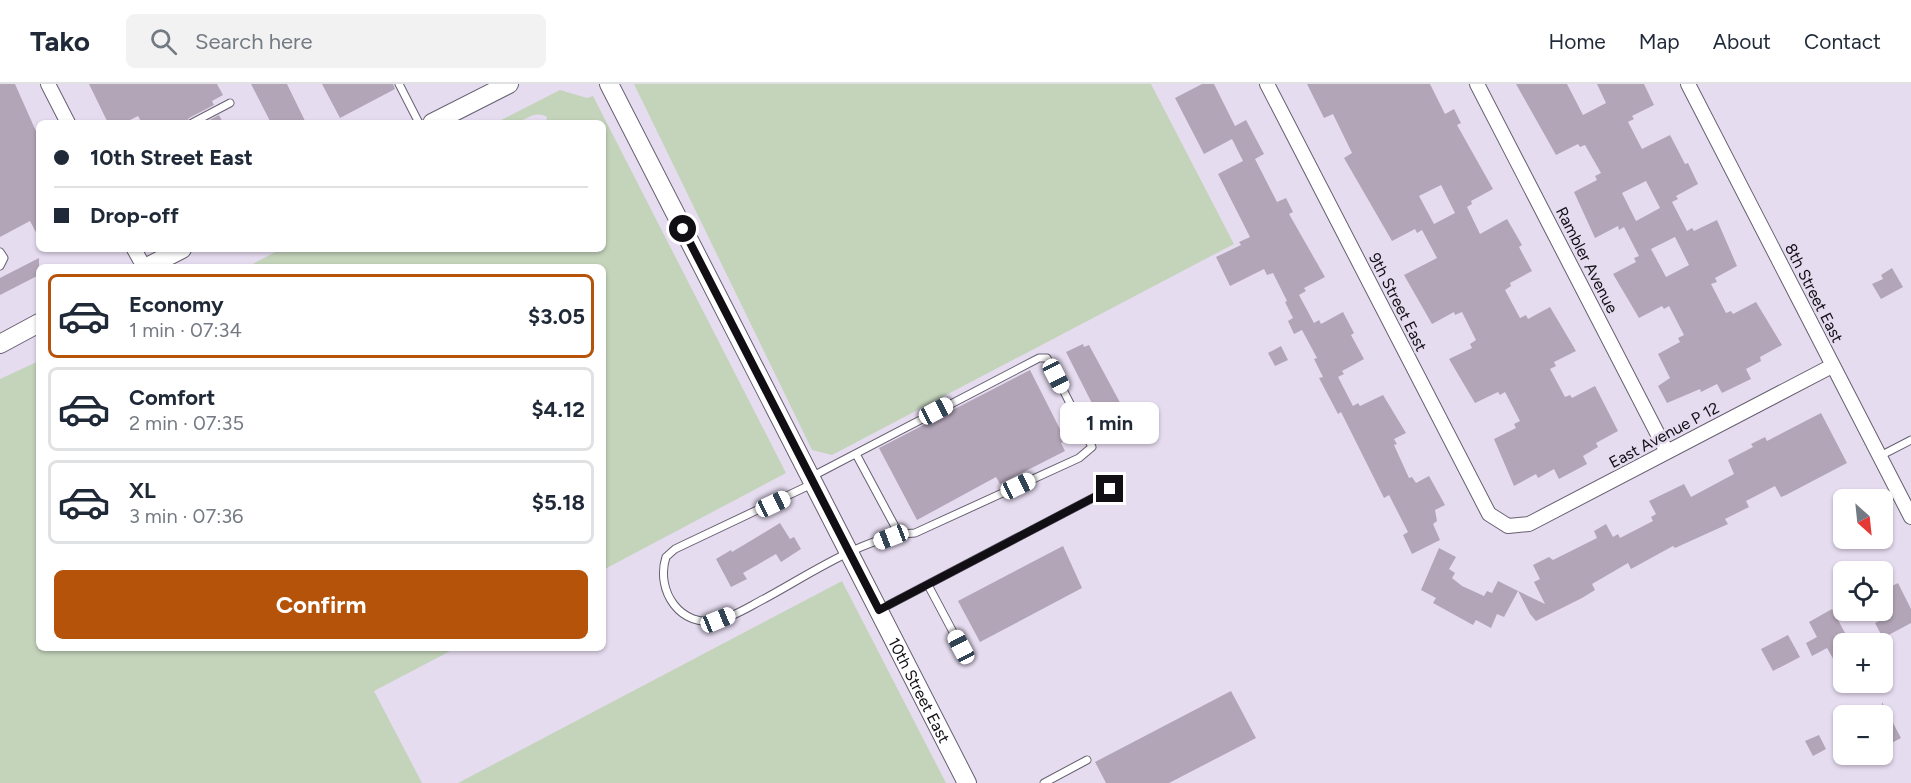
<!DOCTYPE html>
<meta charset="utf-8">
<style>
:root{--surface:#fff;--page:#f2f2f3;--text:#1f2937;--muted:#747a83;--line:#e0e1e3;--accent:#b45309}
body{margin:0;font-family:Figtree,sans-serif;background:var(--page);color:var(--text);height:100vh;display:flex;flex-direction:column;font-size:22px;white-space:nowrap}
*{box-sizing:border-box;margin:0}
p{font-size:20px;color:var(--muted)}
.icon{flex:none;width:33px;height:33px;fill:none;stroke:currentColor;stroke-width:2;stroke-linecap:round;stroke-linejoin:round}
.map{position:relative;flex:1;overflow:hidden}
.sheet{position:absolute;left:36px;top:180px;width:570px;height:387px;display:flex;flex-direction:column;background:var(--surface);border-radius:9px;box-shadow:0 2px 4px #0004}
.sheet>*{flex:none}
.hud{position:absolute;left:36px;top:36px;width:570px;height:132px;border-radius:9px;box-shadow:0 2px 4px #0004;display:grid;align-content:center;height:132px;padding:0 18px;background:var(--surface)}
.needle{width:39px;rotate:153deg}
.tools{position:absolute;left:1833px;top:405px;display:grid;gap:12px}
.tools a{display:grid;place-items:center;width:60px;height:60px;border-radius:9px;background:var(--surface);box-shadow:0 2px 4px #0004;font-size:30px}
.end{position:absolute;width:27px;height:27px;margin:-14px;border:8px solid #110e14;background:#fff;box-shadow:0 0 0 3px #fff}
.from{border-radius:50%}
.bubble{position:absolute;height:42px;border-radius:9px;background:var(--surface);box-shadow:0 2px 4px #0004;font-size:20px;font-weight:700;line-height:42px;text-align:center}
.car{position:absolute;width:18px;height:36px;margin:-18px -9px;border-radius:8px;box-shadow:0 0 4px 2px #0007;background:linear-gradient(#fff 24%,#345 0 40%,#fff 0 76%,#345 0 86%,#fff 0)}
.hud b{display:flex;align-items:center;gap:21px;height:57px;font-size:22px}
.hud b+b{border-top:2px solid var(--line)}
.hud i{width:15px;height:15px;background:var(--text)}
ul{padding:10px 0 0;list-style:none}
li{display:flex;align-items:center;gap:18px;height:84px;margin:0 12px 9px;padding:0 6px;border:3px solid var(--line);border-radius:9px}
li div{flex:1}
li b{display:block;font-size:22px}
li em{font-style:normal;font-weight:700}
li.selected{border-color:var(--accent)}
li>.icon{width:54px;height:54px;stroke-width:1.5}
.button{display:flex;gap:12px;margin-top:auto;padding:12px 18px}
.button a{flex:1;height:69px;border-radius:9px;background:var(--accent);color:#fff;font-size:24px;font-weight:700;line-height:69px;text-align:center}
header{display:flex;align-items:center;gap:36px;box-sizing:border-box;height:84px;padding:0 30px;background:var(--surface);border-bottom:2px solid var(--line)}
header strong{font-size:28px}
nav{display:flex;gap:33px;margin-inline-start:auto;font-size:21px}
.search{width:420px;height:54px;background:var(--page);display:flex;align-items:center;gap:15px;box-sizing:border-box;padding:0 21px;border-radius:9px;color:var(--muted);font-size:22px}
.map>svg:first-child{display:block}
.green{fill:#c4d4bb}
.building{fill:#b2a5b7;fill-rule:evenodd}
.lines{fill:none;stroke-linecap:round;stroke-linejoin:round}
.lane-casing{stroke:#675f70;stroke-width:9}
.street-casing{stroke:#675f70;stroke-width:16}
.secondary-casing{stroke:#675f70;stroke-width:20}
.lane{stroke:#fff;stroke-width:7}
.street{stroke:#fff;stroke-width:14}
.secondary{stroke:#fff;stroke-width:18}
.route{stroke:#110e14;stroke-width:8}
.labels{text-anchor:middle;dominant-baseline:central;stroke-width:5;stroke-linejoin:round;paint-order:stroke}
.street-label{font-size:16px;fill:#110e14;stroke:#e6dcf0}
</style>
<header>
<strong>Tako</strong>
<div class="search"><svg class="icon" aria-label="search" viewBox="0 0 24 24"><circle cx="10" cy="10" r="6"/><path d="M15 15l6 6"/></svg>Search here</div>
<nav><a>Home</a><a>Map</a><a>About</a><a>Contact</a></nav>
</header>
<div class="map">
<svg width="1911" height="699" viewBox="0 0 1911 699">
<rect width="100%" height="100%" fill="#e6dcf0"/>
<path class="green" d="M634,0h517l83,160 -402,211 -20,-5z
M560,6l27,8 6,-2 193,377 -183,97v-303h-356l34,-18h322v-126h-54l-3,-2 1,-4c-13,-7 -20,3 -32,6 -6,1 -14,0 -20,0z
M39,277v287h417l-82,43 48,92h-422v-404z
M842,497l104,202h-488z"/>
<path class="building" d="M0,0h15l24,54v100l-9,-17 -30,16z
M89,0h128l6,11 -11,6 2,4 -25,13 -3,5h-44l-4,-7 -14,7h-16z
M251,0h36l19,39h-35z
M322,0h71l2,5 -55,29z
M1202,0h12l21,42 11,-6 18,34 -9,5 22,43 9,-4 7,14 -4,2 36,63 -21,11 2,3 -7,4 15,28 5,-3 2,4 22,-12 11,21 -3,2 13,24 -22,12 2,3 -6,3 15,29 5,-3 2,3 23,-11 23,38 -12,6 3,5 -3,1 15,33 3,-1 4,6 13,-7 16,29 -10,5 2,11 -4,3 7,16 -28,14 -9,-19 5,-3 -19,-37 -5,3 -43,-86 -3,2 -19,-36 4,-1 -9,-18 3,-1 -15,-28 -8,4 -6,-13 5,-3 -8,-16 2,-1 -14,-28 -6,2 -3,-6 -34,17 -14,-29 25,-12 -2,-3 11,-5 -32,-63 25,-13 -11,-22 -28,15 -29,-56z
M1307,0h123l15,30 9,-5 7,14 -4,2 36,64 -22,12 1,3 -5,3 13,27 27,-15 15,26 -3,2 13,24 -22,12 1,3 -6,4 15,28 6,-3 2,4 22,-12 26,44 -22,11 2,4 -6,3 15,28 5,-2 2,3 23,-12 23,45 -22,12 2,4 -15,9 4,8 -28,15 -5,-10 -16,9 -2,-4 -22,12 -20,-47 22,-11 -2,-4 6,-3 -15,-29 -5,3 -2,-3 -23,11 -26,-44 23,-11 -2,-4 6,-4 -14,-28 -7,3 -1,-3 -22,12 -28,-49 33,-17 -15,-28 -5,3 -2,-4 -23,12 -48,-83 8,-5 -19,-39 -9,4zM1441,101l14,28 -21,11 -15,-28z
M1516,0h51l16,31 23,-12 -9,-19h47l10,21 -22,11 2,3 -6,3 14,27 28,-14 15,29 3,-1 10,21 -22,12 2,3 -6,3 15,29 5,-3 2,3 23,-11 20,46 -22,12 2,4 -6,2 15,29 5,-2 2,3 23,-12 26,43 -22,12 1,4 -15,8 5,10 -29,14 -5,-9 -16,8 -1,-3 -33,14 -9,-17 12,-8 -12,-24 22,-12 -2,-4 6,-3 -15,-29 -5,3 -2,-3 -23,12 -26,-44 23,-12 -2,-4 5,-2 -15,-29 -5,3 -1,-4 -23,12 -21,-46 23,-12 -2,-4 6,-3 -16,-28 -5,2 -2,-3 -22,11zM1646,97l14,27 -24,13 -14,-28zM1675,153l14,28 -23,12 -15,-28z
M219,31l4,8h-19z
M39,174v17l-39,20v-17z
M1892,184l11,19 -22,12 -9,-15 11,-5 -2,-4z
M1083,260l1,3 5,-2 35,65 -22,13 -36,-71z
M1281,262l7,14 -13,6 -7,-13z
M1030,286l36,71 -5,2 4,8 -65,33 -4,-7 -79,43 -38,-72z
M1821,329l26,50 -61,32 -5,2 -6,-11 -29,15 3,6 -24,12 3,5 -53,24 -2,-2 -42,23 -3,-6 -36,21 3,6 -13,8 -46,23 -6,-7 -12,-23 27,13 -11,-22 6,-3 -7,-14 16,-8 4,3 44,-22 -3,-7 12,-7 7,13 5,-3 2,4 33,-17 -2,-4 5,-3 -7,-13 35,-17 7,13 43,-23 -6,-14 25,-13 -2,-3 14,-7 2,4z
M780,439l10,16 4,-2 7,12 -20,13 -5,-8 -33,19 4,6 -16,8 -15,-28 15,-9 1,2z
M1063,462l19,42 -102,54 -22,-41z
M1439,464l17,9 -7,12 6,4 -3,5 10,8 22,10 3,-5 5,2 6,-12 20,10 -14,26 -7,-3 -6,14 -15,-8 -3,5 -40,-22 3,-5 -15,-8z
M1898,499l13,26v14l-28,15 -8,-15 4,-2 -5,-11h8v-19z
M1832,525l19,35h-7v34l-17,-30 -15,8 -6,-13 11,-6 -8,-15z
M1788,551l12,22 -27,14 -12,-22z
M1231,607l25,47 -87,45h-63l-11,-21z
M1882,618l19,36 -19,10z
M1819,651l7,14 -13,7 -8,-15z"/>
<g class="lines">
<g class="lane-casing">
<path id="lane" d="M399,0l20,39
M192,39l38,-20
M0,168l4,6 -4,8
M856,370l43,80
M1880,372l31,-16
M811,393l228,-119h8l45,89 -13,11 -164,75c-49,2 -108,43 -151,66 -14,7 -30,18 -46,21 -37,9 -63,-29 -52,-63l9,-8 137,-65
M928,501l33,62
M879,526l231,-121
M1044,699l43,-23"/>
</g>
<g class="street-casing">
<path id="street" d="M48,0l20,39
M1267,0l222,430 19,12 21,-2 303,-158
M1477,0l190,368
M1688,0l223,433
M134,165l10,18"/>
</g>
<g class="secondary-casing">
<g id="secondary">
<path id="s1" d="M609,0l358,699"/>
<path d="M432,39l77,-39"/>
<path d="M147,183l35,-18"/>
<path d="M0,260l39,-21"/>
</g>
</g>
<use href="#lane" class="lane"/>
<use href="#street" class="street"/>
<use href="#secondary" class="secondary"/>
</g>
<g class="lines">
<path class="route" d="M683,145l196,381 231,-121"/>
</g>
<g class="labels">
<g class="street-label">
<text transform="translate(1587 176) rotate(63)">Rambler Avenue</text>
<text transform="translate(1814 209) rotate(63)">8th Street East</text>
<text transform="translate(1398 218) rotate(63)">9th Street East</text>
<text transform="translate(1664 351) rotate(-28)">East Avenue P 12</text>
<text stroke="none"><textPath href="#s1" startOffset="681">10th Street East</textPath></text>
</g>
</g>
</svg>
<div class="tools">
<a><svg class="needle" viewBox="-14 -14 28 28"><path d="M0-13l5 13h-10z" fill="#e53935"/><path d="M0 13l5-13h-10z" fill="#747a83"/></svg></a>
<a><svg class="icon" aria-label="locate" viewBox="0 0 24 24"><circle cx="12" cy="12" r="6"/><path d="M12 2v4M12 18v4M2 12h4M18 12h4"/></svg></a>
<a>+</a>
<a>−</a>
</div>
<i class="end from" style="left:683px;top:145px"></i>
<i class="end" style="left:1110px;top:405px"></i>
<div class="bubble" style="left:1060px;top:318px;width:99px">1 min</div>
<i class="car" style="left:1056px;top:292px;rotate:153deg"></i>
<i class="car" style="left:936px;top:327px;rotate:62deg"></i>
<i class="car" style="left:1018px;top:402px;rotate:65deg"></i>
<i class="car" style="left:773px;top:420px;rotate:65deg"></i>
<i class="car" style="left:891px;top:453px;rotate:249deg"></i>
<i class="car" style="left:718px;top:536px;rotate:68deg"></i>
<i class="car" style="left:961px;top:563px;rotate:332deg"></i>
<div class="hud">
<b><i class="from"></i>10th Street East</b>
<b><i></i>Drop-off</b>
</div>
<section class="sheet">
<ul>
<li class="selected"><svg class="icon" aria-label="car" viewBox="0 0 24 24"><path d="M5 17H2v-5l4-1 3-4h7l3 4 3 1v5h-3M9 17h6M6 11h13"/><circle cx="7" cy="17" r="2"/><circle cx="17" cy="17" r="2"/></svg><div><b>Economy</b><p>1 min · 07:34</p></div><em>$3.05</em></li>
<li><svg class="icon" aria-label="car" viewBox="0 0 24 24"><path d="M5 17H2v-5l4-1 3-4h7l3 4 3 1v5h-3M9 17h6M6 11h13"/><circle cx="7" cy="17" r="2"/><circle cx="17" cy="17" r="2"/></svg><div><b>Comfort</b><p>2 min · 07:35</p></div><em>$4.12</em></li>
<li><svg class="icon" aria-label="car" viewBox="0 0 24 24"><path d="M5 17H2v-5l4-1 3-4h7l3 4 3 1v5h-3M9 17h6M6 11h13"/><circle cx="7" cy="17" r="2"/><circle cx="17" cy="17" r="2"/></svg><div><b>XL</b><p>3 min · 07:36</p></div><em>$5.18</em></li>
</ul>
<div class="button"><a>Confirm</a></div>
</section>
</div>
